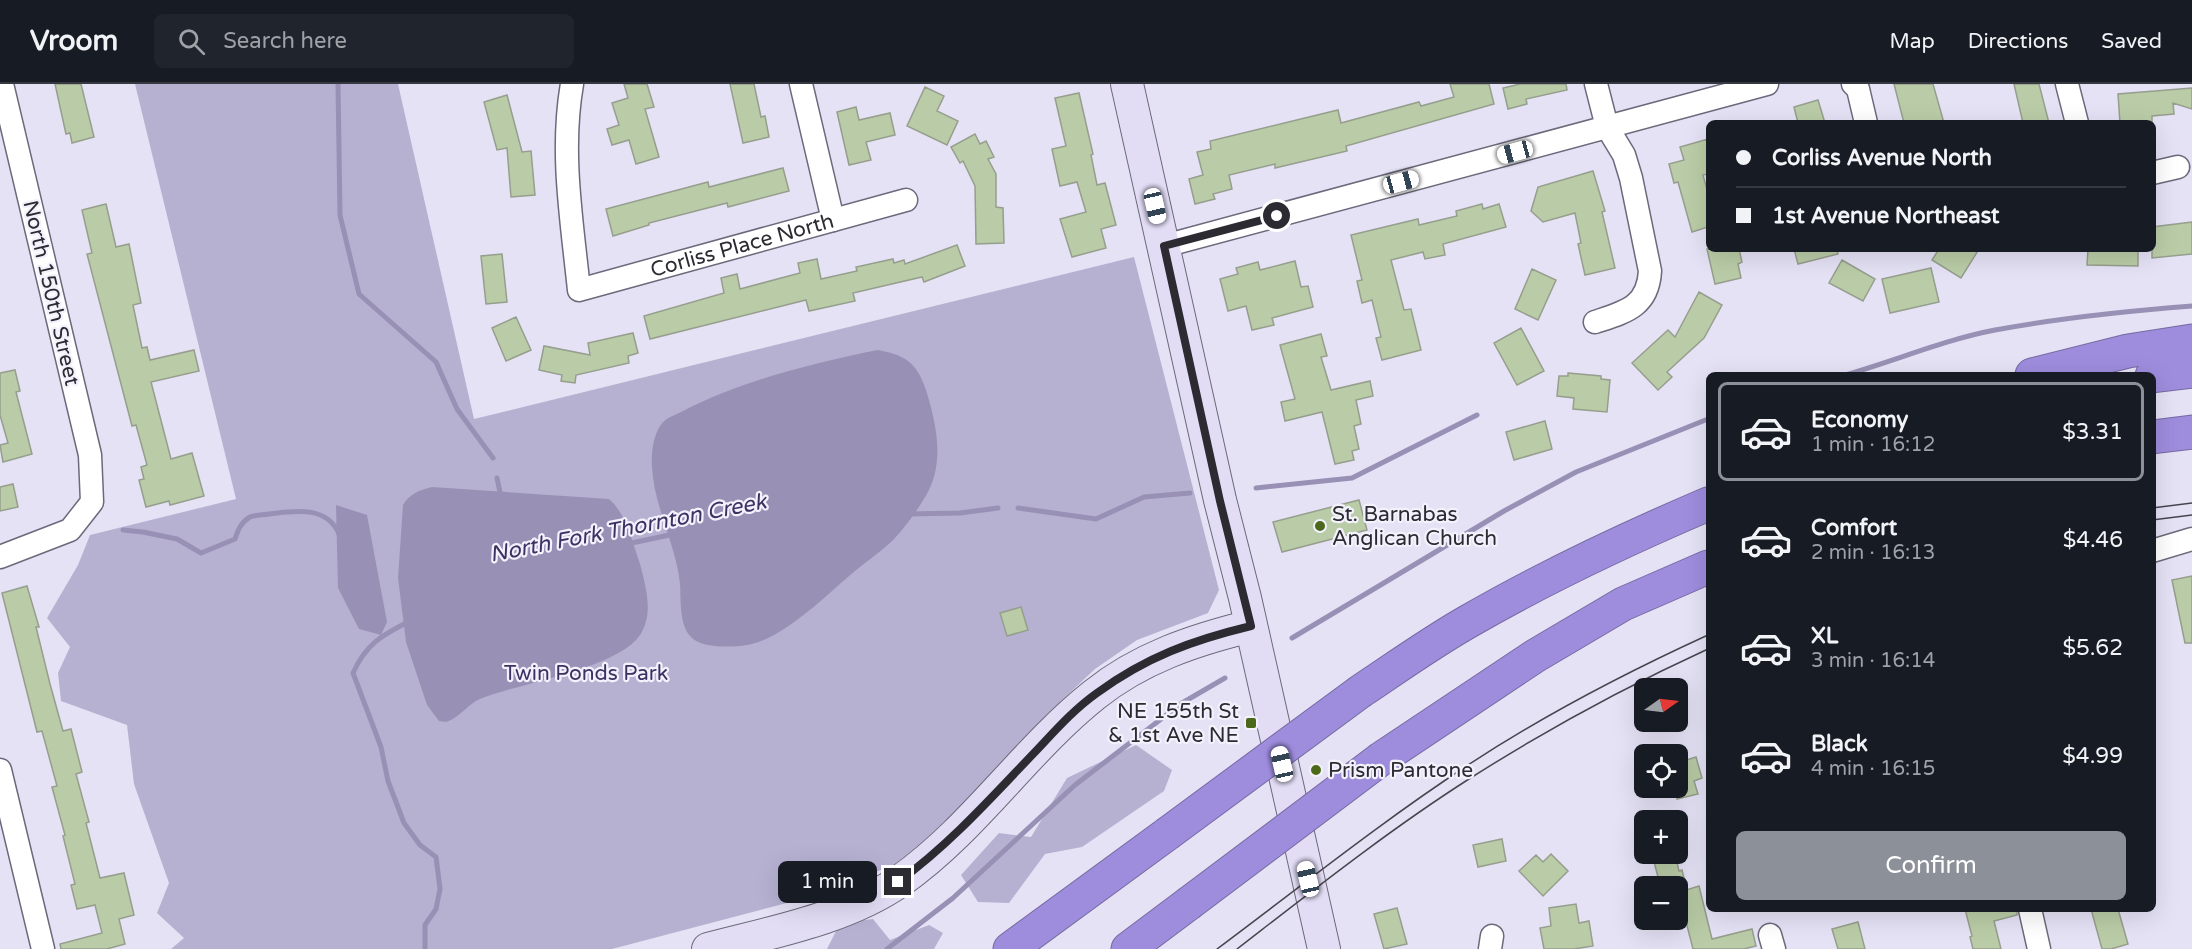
<!DOCTYPE html>
<meta charset="utf-8">
<style>
:root{--surface:#171b24;--page:#20242c;--text:#f1f3f6;--muted:#9ea1a6;--line:#363941;--accent:#8c9099}
body{margin:0;font-family:"Varela Round",sans-serif;background:var(--page);color:var(--text);height:100vh;display:flex;flex-direction:column;font-size:22px;white-space:nowrap}
*{box-sizing:border-box;margin:0}
p{font-size:20px;color:var(--muted)}
.icon{flex:none;width:33px;height:33px;fill:none;stroke:currentColor;stroke-width:2;stroke-linecap:round;stroke-linejoin:round}
.map{position:relative;flex:1;overflow:hidden}
.sheet{position:absolute;left:1706px;top:288px;width:450px;height:540px;display:flex;flex-direction:column;background:var(--surface);border-radius:9px;box-shadow:0 6px 24px #0002}
.sheet>*{flex:none}
.banner{position:absolute;left:1706px;top:36px;width:450px;height:132px;border-radius:9px;box-shadow:0 6px 24px #0002;display:grid;align-content:center;height:132px;padding:0 30px;background:var(--surface)}
.needle{width:39px;rotate:76deg}
.buttons{position:absolute;left:1634px;top:594px;display:grid;gap:12px}
.buttons a{display:grid;place-items:center;width:54px;height:54px;border-radius:9px;background:var(--surface);box-shadow:0 6px 24px #0002;font-size:30px}
.end{position:absolute;width:27px;height:27px;margin:-14px;border:8px solid #2c2b32;background:#fff;box-shadow:0 0 0 3px #fff}
.from{border-radius:50%}
.bubble{position:absolute;height:42px;border-radius:9px;background:var(--surface);box-shadow:0 6px 24px #0002;font-size:20px;font-weight:600;line-height:42px;text-align:center}
.car{position:absolute;width:18px;height:36px;margin:-18px -9px;border-radius:8px;box-shadow:0 0 4px 2px #0007;background:linear-gradient(#fff 24%,#345 0 40%,#fff 0 76%,#345 0 86%,#fff 0)}
.banner b{display:flex;align-items:center;gap:21px;height:57px;font-size:22px}
.banner b+b{border-top:2px solid var(--line)}
.banner i{width:15px;height:15px;background:var(--text)}
ul{padding:10px 0 0;list-style:none}
li{display:flex;align-items:center;gap:18px;height:99px;margin:0 12px 9px;padding:0 18px;border:3px solid transparent;border-radius:9px}
li div{flex:1}
li b{display:block;font-size:22px}
li em{font-style:normal;font-weight:600}
li.current{border-color:var(--accent)}
li>.icon{width:54px;height:54px;stroke-width:1.5}
.button{display:flex;gap:12px;margin-top:auto;padding:12px 30px}
.button a{flex:1;height:69px;border-radius:9px;background:var(--accent);color:#fff;font-size:24px;font-weight:600;line-height:69px;text-align:center}
header{display:flex;align-items:center;gap:36px;box-sizing:border-box;height:84px;padding:0 30px;background:var(--surface);border-bottom:2px solid var(--line)}
header strong{font-size:28px}
nav{display:flex;gap:33px;margin-inline-start:auto;font-size:21px}
.search{width:420px;height:54px;background:var(--page);display:flex;align-items:center;gap:15px;box-sizing:border-box;padding:0 21px;border-radius:9px;color:var(--muted);font-size:22px}
.map>svg:first-child{display:block}
.green{fill:#b6b1d1}
.water{fill:#9891b5}
.lines{fill:none;stroke-linecap:round;stroke-linejoin:round}
.stream{stroke:#9891b5;stroke-width:5}
.building{fill:#bacca7;stroke:#969e8d;stroke-width:1.5}
.street-casing{stroke:#6b697a;stroke-width:25}
.secondary-casing{stroke:#6b697a;stroke-width:34}
.highway-casing{stroke:#766aa1;stroke-width:35}
.street{stroke:#fff;stroke-width:22}
.secondary{stroke:#e2dcf5;stroke-width:32}
.highway{stroke:#9e8cdd;stroke-width:33}
.tram{stroke:#47464f;stroke-width:1.5}
.highway-bridge-casing{stroke:#766aa1;stroke-width:35;stroke-linecap:butt}
.highway-bridge{stroke:#9e8cdd;stroke-width:33}
.route{stroke:#2c2b32;stroke-width:8}
.poi-dot{fill:#4b681b;stroke:#f2f1fc;stroke-width:2}
.labels{text-anchor:middle;dominant-baseline:central;stroke-width:4.5;stroke-linejoin:round;paint-order:stroke}
.street-label{font-size:21px;fill:#2c2b32;stroke:#f2f1fc}
.poi-label{font-size:21px;fill:#2c2b32;stroke:#f2f1fc;text-anchor:start}
.park-label{font-size:21px;fill:#3d3162;stroke:#f2f1fc}
.water-label{font-size:22px;font-style:italic;fill:#3d3162;stroke:#f2f1fc}
</style>
<header>
<strong>Vroom</strong>
<div class="search"><svg class="icon" aria-label="search" viewBox="0 0 24 24"><circle cx="10" cy="10" r="6"/><path d="M15 15l6 6"/></svg>Search here</div>
<nav><a>Map</a><a>Directions</a><a>Saved</a></nav>
</header>
<div class="map">
<svg width="2192" height="865" viewBox="0 0 2192 865">
<rect width="100%" height="100%" fill="#e5e2f6"/>
<path class="green" d="M135,0h263l76,335 660,-162 85,333 -11,23 -71,27 -42,29 -34,32 -120,130 -48,34 -72,29 -209,55h-441l13,-11 -27,-25 12,-30 -35,-99 -7,-59 -66,-24 -3,-28 12,-26 -23,-29 31,-53 12,-30 146,-36z
M1136,661l36,25 -8,21 -82,56 -37,7 -36,49 -31,-1 -17,-27 38,-42 32,4 36,-59z
M873,835l17,21 39,-15 14,8 -9,16h-107l13,-26z"/>
<path class="water" d="M877,266c33,5 43,17 52,50 8,29 14,61 0,90 -9,17 -22,35 -35,49 -12,12 -27,22 -39,32 -30,25 -76,73 -115,75 -13,1 -39,2 -49,-9 -12,-12 -10,-37 -11,-53 -4,-40 -26,-77 -28,-117 -1,-13 1,-30 8,-41 5,-8 15,-11 23,-15 60,-31 128,-47 194,-61z
M432,403l177,12c17,14 24,45 31,65 6,23 14,50 0,71 -23,34 -121,48 -160,64 -10,4 -19,16 -29,21l-5,2 -7,-1 -12,-16 -21,-63 -8,-64 5,-73c6,-11 17,-15 29,-18z
M336,421l31,10 20,107 -6,13 -22,-6 -21,-41z"/>
<g class="lines">
<path class="stream" d="M338,0l2,131 19,79 77,68 21,47 36,49
M1845,291c50,-14 98,-35 150,-45 65,-12 132,-19 197,-24
M497,394l4,19
M1256,404l96,-10 125,-63
M1018,424l78,11 48,-22 46,-4
M907,430l53,-1 38,-5
M123,446l20,2 34,7 24,14 34,-14c3,-9 6,-17 15,-22 5,-2 13,-2 19,-3 25,-3 58,-9 70,20
M627,460l47,-10
M410,537c-28,14 -44,23 -57,52l28,74 7,34 16,42 16,22 16,12 4,32 -4,20 -11,16v24
M1292,554l212,-127 72,-39 132,-53
M887,865l66,-51 122,-113 107,-82 43,-25"/>
</g>
<path class="building" d="M55,0h26l13,53 -22,6 -2,-10 -4,1z
M624,0h23l7,23 -9,2 14,48 -23,7 -7,-24 -17,5 -5,-16 12,-4 -7,-22 16,-5z
M730,0h24l7,33 4,-1 4,21 -26,6z
M1450,0h39l5,20 -148,42 1,5 -72,17v-4l-46,11 3,14 -19,5 2,5 -20,5 -6,-25 14,-4 -6,-23 14,-3 -1,-8 128,-31 3,13 78,-21 2,4 33,-9z
M1520,0h46l1,6 -41,9 1,5 -19,5 -5,-21z
M1894,0h39l11,39h-40z
M2014,0h25l10,39h-26z
M925,3l19,9 -7,15 21,10 -11,24 -40,-19z
M2192,4v21l-19,-6 1,11 -22,2v7h-32l-2,-29z
M1079,9l14,61 -2,1 6,30 8,-2 11,42 -15,4 5,19 -34,9 -12,-38 26,-7 -9,-30 -17,4 -8,-37 14,-3 -11,-48z
M507,11l15,57 9,-1 4,44 -24,2 -4,-49 -10,2 -13,-48z
M1818,16l7,23h-27l-4,-16z
M856,23l3,13 31,-7 5,22 -29,7 5,18 -22,5 -12,-53z
M975,50l5,10 6,-3 8,16 -6,2 8,15v33l7,1 1,35 -28,1 -1,-58 -12,-25 -3,2 -9,-16z
M1708,55v35l-5,1 5,18v34l-16,5 -14,-50 -4,1 -5,-19 15,-4 -4,-13z
M783,84l6,23 -61,16 -1,-4 -78,20v2l-36,11 -7,-27 102,-27 1,5z
M1593,87l12,40 -3,1 13,56 -30,7 -7,-31 3,-1 -6,-30 -32,9 -12,-11 7,-24z
M106,120l10,43 13,-3 12,59 -8,2 9,43 5,-1 3,13 44,-10 5,21 -48,11 20,77 21,-6 12,43 -34,9 -1,-4 -23,6 -7,-27 5,-1 -3,-12 6,-2 -11,-40 -4,1 -45,-172 5,-1 -10,-43z
M1482,120l1,5 16,-5 7,23 -63,17 2,11 -20,4 -2,-7 -32,8 13,50 7,-1 10,41 -39,10 -6,-22 5,-1 -9,-37 -10,3 -5,-22 5,-1 -11,-45 67,-16 1,6 38,-9 -1,-5z
M2192,138v32l-40,4v-31z
M957,161l8,21 -41,16 -2,-5 -69,16 2,8 -46,10 -3,-11 -156,39 -6,-23 80,-23 -3,-15 16,-4 3,15 60,-16 -2,-10 19,-4 4,20 36,-8 -1,-4 37,-8 1,4 10,-3 1,4z
M1707,165h32l3,13 -4,2 3,14 -26,6z
M1794,165h43l1,5 -40,10z
M1939,165h40l-18,29 -29,-18z
M2088,165h50v17l-51,-1z
M502,170l5,48 -21,2 -5,-48z
M1842,176l33,19 -12,22 -34,-18z
M1295,177l6,26 7,-1 5,21 -41,11 2,7 -22,5 -6,-24 -18,5 -8,-32 18,-5 -2,-6 22,-6 2,8z
M1931,184l8,34 -49,11 -8,-34z
M1532,185l24,11 -18,40 -23,-11z
M1699,208l23,13 -18,33 -37,34 5,5 -14,13 -26,-27 36,-33 7,7z
M516,233l15,33 -25,11 -14,-33z
M1521,244l23,43 -27,14 -23,-42z
M633,249l5,20 -10,3 1,7 -53,12 -1,8 -14,-2 1,-6 -23,-5 5,-24 46,9 -2,-12z
M1321,250l6,22 -6,1 10,33 39,-9 3,15 -17,4 5,24 -7,2 5,23 -7,2 2,9 -19,4 -13,-52 -37,9 -4,-19 14,-3 -15,-54z
M15,286l5,21 -4,1 16,62 -29,8 -3,-17 8,-2 -8,-28v-42z
M1568,289l33,3v3l9,1 -3,32 -34,-3 1,-11 -17,-2 2,-20h9z
M1545,337l7,28 -38,11 -8,-28z
M13,400l5,23 -18,4v-24z
M1359,416l8,30 -85,22 -9,-30z
M2192,492v67h-7l-13,-63z
M27,502l12,41h-3l14,57 13,47 8,-2 11,43 -6,2 13,48 -3,1 14,55 24,-5 10,42 -15,4 6,25 -18,5h-46l-1,-5 42,-11 -7,-28 -18,4 -6,-24 4,-1 -12,-48 2,-1 -13,-48 5,-1 -15,-55 -5,1 -35,-139z
M1021,523l7,23 -21,6 -7,-23z
M1696,673l6,21 -8,3 4,13 -21,5v-36z
M1502,755l4,22 -28,6 -5,-22z
M1551,770l17,17 -25,25 -24,-25 17,-16 7,7z
M1652,770h23l4,17 3,-1 4,16h-46l-1,-4 19,-5z
M1699,802l13,53 40,-10 4,17 -12,3h-51l-10,-39 -6,1v-18z
M1576,820l3,19 10,-2 4,25 -19,3h-30l-4,-21 11,-2 -2,-18z
M1397,824l10,36 -23,5 -10,-35z
M1965,825h52v6l-23,6 7,28h-28l-3,-12 2,-1z
M2091,825h27l10,35 -17,5h-9z
M1858,838l7,27h-27l-6,-20z"/>
<g class="lines">
<g class="street-casing">
<g id="street">
<path id="s1" d="M572,0c-12,68 0,138 7,206l327,-90"/>
<path d="M801,0l32,136"/>
<path d="M1853,0l5,5 8,34"/>
<path d="M2067,0l10,39"/>
<path d="M2152,89l26,-6"/>
<path d="M1164,162l603,-162"/>
<path d="M1595,238c30,-10 53,-15 55,-51l-19,-93 -7,-23 -17,-28 -11,-43"/>
<path d="M2152,467l40,-12"/>
<path d="M0,473l70,-27 22,-28 -2,-47 -88,-371"/>
<path d="M0,686l43,179"/>
<path d="M2030,825l9,40"/>
<path d="M1770,851l4,14"/>
<path d="M1490,865l2,-13"/>
</g>
</g>
<g class="secondary-casing">
<path id="secondary" d="M1127,0l93,416 25,98 79,351
M708,865c64,-17 137,-30 192,-68 74,-52 124,-130 194,-186 46,-37 100,-55 157,-69"/>
</g>
<g class="highway-casing">
<path id="highway" d="M2032,291l96,-24 64,-10
M2152,292l40,-5
M2152,353l40,-5
M1361,607c36,-24 71,-49 108,-70 78,-45 157,-82 239,-117
M1382,674l153,-102 88,-52 85,-37
M1010,865l157,-115
M1128,865l60,-45"/>
</g>
<use href="#street" class="street"/>
<use href="#secondary" class="secondary"/>
<use href="#highway" class="highway"/>
<path class="tram" d="M2152,424l40,-5
M2152,436l40,-5
M1217,865c83,-62 164,-127 251,-184 76,-50 157,-92 240,-130
M1237,865c75,-58 152,-119 232,-170 77,-49 156,-92 239,-130"/>
<g class="highway-bridge-casing">
<path id="highway-bridge" d="M1167,750l194,-143
M1188,820l194,-146"/>
</g>
<use href="#highway-bridge" class="highway-bridge"/>
</g>
<g class="lines">
<path class="route" d="M898,798c51,-37 93,-84 136,-129 20,-21 39,-43 63,-60 49,-36 96,-53 154,-67l-31,-125 -56,-255 113,-30"/>
</g>
<g class="poi-dot">
<circle cx="1320" cy="442" r="6"/>
<rect x="1245" y="633" width="12" height="12" rx="3"/>
<circle cx="1316" cy="686" r="6"/>
</g>
<g class="labels">
<g class="street-label">
<text stroke="none"><textPath href="#s1" startOffset="376">Corliss Place North</textPath></text>
<text transform="translate(51 209) rotate(77)">North 150th Street</text>
</g>
<g class="poi-label">
<text x="1332" y="430">St. Barnabas<tspan x="1332" dy="24">Anglican Church</tspan></text>
<text x="1239" y="627" text-anchor="end">NE 155th St<tspan x="1239" dy="24">&amp; 1st Ave NE</tspan></text>
<text x="1328" y="686">Prism Pantone</text>
</g>
<g class="park-label">
<text x="586" y="589">Twin Ponds Park</text>
</g>
<g class="water-label">
<text transform="translate(628 444) rotate(-11)">North Fork Thornton Creek</text>
</g>
</g>
</svg>
<div class="buttons">
<a><svg class="needle" viewBox="-14 -14 28 28"><path d="M0-13l5 13h-10z" fill="#e53935"/><path d="M0 13l5-13h-10z" fill="#9ea1a6"/></svg></a>
<a><svg class="icon" aria-label="locate" viewBox="0 0 24 24"><circle cx="12" cy="12" r="6"/><path d="M12 2v4M12 18v4M2 12h4M18 12h4"/></svg></a>
<a>+</a>
<a>−</a>
</div>
<i class="end from" style="left:1277px;top:132px"></i>
<i class="end" style="left:898px;top:798px"></i>
<div class="bubble" style="left:778px;top:777px;width:99px">1 min</div>
<i class="car" style="left:1515px;top:68px;rotate:255deg"></i>
<i class="car" style="left:1401px;top:98px;rotate:75deg"></i>
<i class="car" style="left:1155px;top:122px;rotate:167deg"></i>
<i class="car" style="left:1282px;top:680px;rotate:347deg"></i>
<i class="car" style="left:1308px;top:795px;rotate:347deg"></i>
<div class="banner">
<b><i class="from"></i>Corliss Avenue North</b>
<b><i></i>1st Avenue Northeast</b>
</div>
<section class="sheet">
<ul>
<li class="current"><svg class="icon" aria-label="car" viewBox="0 0 24 24"><path d="M5 17H2v-5l4-1 3-4h7l3 4 3 1v5h-3M9 17h6M6 11h13"/><circle cx="7" cy="17" r="2"/><circle cx="17" cy="17" r="2"/></svg><div><b>Economy</b><p>1 min · 16:12</p></div><em>$3.31</em></li>
<li><svg class="icon" aria-label="car" viewBox="0 0 24 24"><path d="M5 17H2v-5l4-1 3-4h7l3 4 3 1v5h-3M9 17h6M6 11h13"/><circle cx="7" cy="17" r="2"/><circle cx="17" cy="17" r="2"/></svg><div><b>Comfort</b><p>2 min · 16:13</p></div><em>$4.46</em></li>
<li><svg class="icon" aria-label="car" viewBox="0 0 24 24"><path d="M5 17H2v-5l4-1 3-4h7l3 4 3 1v5h-3M9 17h6M6 11h13"/><circle cx="7" cy="17" r="2"/><circle cx="17" cy="17" r="2"/></svg><div><b>XL</b><p>3 min · 16:14</p></div><em>$5.62</em></li>
<li><svg class="icon" aria-label="car" viewBox="0 0 24 24"><path d="M5 17H2v-5l4-1 3-4h7l3 4 3 1v5h-3M9 17h6M6 11h13"/><circle cx="7" cy="17" r="2"/><circle cx="17" cy="17" r="2"/></svg><div><b>Black</b><p>4 min · 16:15</p></div><em>$4.99</em></li>
</ul>
<div class="button"><a>Confirm</a></div>
</section>
</div>
